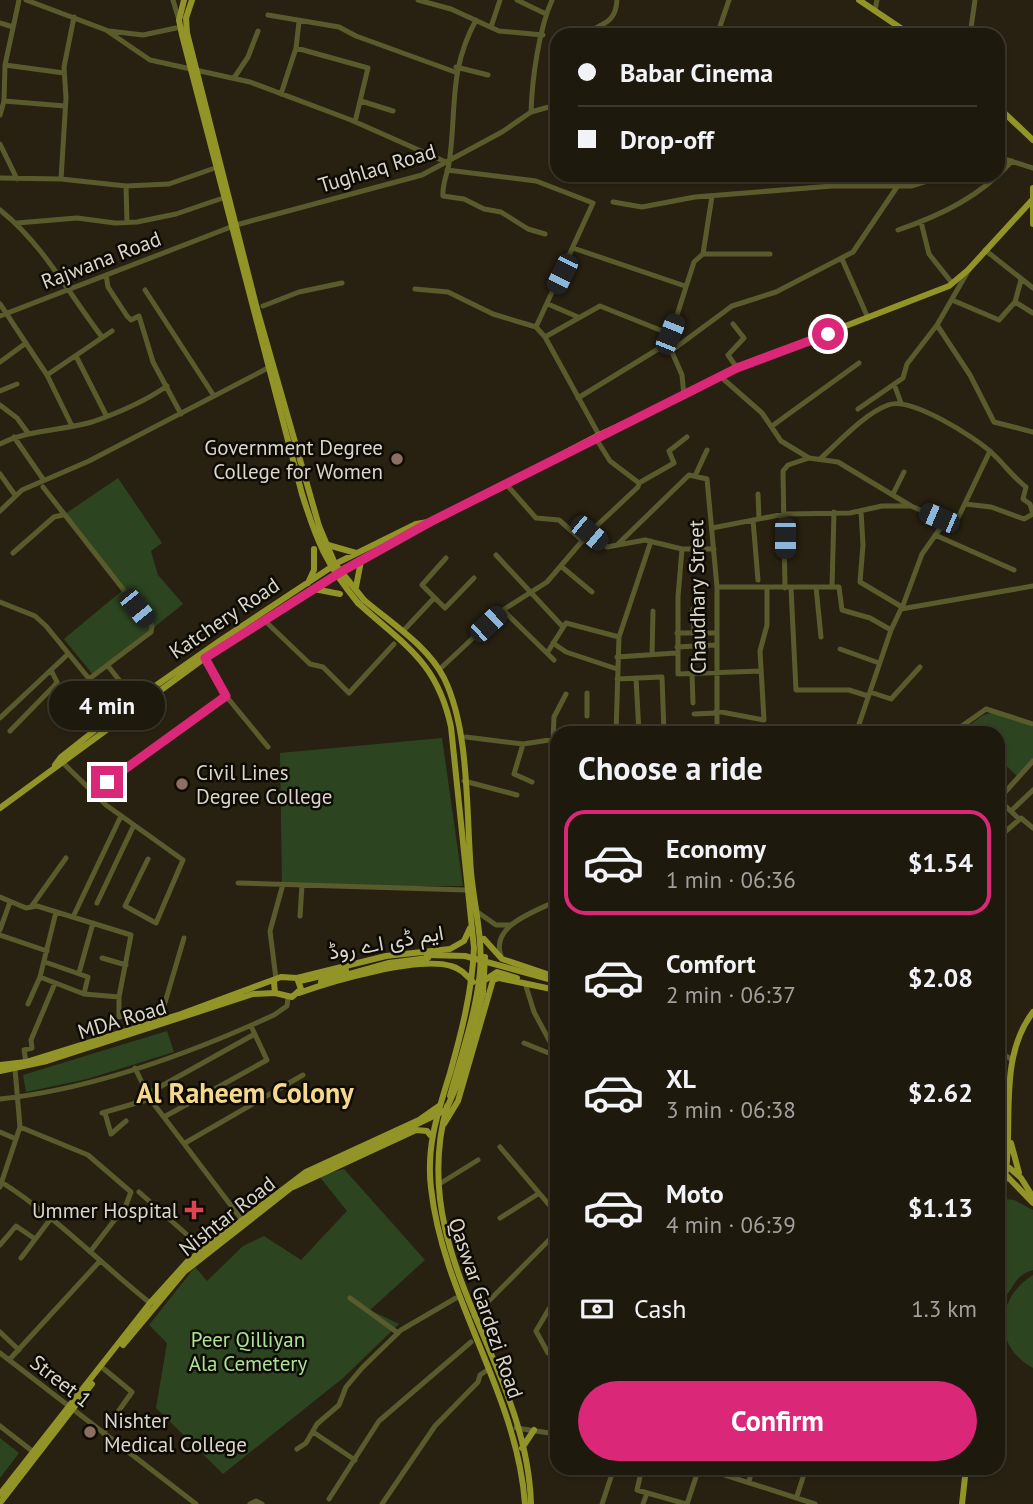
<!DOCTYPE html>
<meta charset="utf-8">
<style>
:root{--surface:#1e190d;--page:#2b261b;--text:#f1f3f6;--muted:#a1a09d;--line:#3c382e;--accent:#db2777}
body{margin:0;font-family:"PT Sans",Vazirmatn,sans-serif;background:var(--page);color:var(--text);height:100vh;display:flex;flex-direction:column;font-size:26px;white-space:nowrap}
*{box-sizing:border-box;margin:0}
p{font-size:23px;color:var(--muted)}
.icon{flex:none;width:38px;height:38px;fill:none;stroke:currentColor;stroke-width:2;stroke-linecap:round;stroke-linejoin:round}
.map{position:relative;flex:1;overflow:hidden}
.side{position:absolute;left:550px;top:726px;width:455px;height:749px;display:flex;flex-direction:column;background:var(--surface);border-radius:21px;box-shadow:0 2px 5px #0004,0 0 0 2px var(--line)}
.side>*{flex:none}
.hud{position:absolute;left:550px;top:28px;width:455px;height:154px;border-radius:21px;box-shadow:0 2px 5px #0004,0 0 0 2px var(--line);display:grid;align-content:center;height:154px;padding:0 28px;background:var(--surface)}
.end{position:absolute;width:32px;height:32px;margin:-16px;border:9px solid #db2777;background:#fff;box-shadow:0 0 0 4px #fff}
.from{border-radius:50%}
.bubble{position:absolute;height:49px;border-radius:24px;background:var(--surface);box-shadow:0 2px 5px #0004,0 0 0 2px var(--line);font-size:23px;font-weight:600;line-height:49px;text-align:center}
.car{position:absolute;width:21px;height:42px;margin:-21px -10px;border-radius:9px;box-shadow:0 0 5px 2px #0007;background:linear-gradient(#222 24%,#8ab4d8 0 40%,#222 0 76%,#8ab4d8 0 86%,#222 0)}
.hud b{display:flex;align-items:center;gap:24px;height:66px;font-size:26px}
.hud b+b{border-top:2px solid var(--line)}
.hud i{width:18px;height:18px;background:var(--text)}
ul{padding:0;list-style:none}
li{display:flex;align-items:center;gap:21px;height:105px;margin:0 14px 10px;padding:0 14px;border:4px solid transparent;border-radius:21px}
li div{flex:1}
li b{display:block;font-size:26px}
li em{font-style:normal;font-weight:600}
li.active{border-color:var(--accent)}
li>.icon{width:63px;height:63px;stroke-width:1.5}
h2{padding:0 28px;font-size:32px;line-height:84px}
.pay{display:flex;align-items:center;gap:18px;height:77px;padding:0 28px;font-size:26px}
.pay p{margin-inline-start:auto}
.button{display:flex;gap:14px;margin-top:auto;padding:14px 28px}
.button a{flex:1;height:80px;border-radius:42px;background:var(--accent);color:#fff;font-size:28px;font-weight:600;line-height:80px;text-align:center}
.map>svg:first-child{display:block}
.green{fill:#2c4520}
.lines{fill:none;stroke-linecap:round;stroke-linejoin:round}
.minor{stroke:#5a5b2d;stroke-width:5}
.major{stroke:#929428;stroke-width:6}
.major-bridge{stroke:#929428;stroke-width:6}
.route{stroke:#db2777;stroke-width:9}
.education-dot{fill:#8d6e63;stroke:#0e0b05;stroke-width:2.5}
.health-dot{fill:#e0444e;stroke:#0e0b05;stroke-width:2.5}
.labels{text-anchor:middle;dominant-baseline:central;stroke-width:5;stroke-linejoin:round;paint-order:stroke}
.street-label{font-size:21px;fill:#dad6cb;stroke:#0e0b05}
.poi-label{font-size:21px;fill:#dad6cb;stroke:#0e0b05;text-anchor:end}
.park-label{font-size:21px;fill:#ace294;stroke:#0e0b05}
.district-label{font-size:28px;font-weight:bold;fill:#f5d88c;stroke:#0e0b05}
</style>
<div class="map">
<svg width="1033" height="1504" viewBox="0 0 1033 1504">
<rect width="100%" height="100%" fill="#282111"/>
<path class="green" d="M118,478l44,65 -11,8 7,24 25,29 -89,72 -30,-37 60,-50 -59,-75z
M996,712l37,15v34l-15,16 -15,-14 -5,5v-35h-38l23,-18z
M442,738l21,148h-181l-2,-133z
M167,1031l7,21 -87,27 -61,13 -3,-17z
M344,1169l81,91 -55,50 29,14 -56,54 -120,96 -67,-66 11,-65 -18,-18 46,-58 12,14 36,-35 21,-10 37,24 46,-49 -28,-35z
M1005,1199l9,1 19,10v60c-23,7 -18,23 -35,32v-43z
M1033,1275v93c-41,-22 -37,-70 0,-93z
M0,1438l19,15 -19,25z"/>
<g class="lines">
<path class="minor" d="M26,0l80,30 44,30 100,22 101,38 97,43
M173,0l6,20
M418,0l33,9 48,22 44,4
M517,0l29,14
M875,10l2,-10
M268,15l71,12 17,9 99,36
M476,20c-28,51 -19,90 -27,144 -2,10 -7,21 -6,32l21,3 20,10 17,3 27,17 17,5
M0,23l13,4
M491,27l9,-27
M109,31l34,4 33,-7
M583,35c16,-11 33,-10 34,-35
M717,35l12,-35
M970,35l5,-35
M296,48l72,20 -13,54
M5,65l59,8
M456,67l32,8
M234,78l14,-21 10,-26
M281,94l15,-46 3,-26
M4,101l61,5
M361,101l32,10
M531,112c1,-33 8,-83 21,-112
M0,115l4,-14 1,-36 14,-65
M998,117l2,-8
M0,144l17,35
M998,157l35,11
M447,170l89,11 57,22 -57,124
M0,178l61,1 65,7 43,-2 43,-15
M61,179l5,-81 -2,-31 10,-50
M126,186l1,36
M613,202l29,5 53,-10 137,-11h79l36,-11
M0,210c43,34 69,84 102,127
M921,222l8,32 23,29
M17,223l60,-5 38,5 22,-1 39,-8 44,-15
M898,230c44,-15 83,-34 114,-69
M573,248l112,38
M985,250l48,38
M703,254h67
M842,259l26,59
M106,275l2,12 19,29 4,4 8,-4 14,46 28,52
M415,289l33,3 45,22 43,13 9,10 54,98
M145,290l69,106
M952,300l47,20 16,-18 6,-22
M1015,302l18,11
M0,304l47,71 25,51
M548,304l30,13
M263,306l36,-14 43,-9
M0,316l236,-91 186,-50 80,-43 29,-20 25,-7
M733,324l11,14 -16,17 9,13
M937,325l33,50 24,47 39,10
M545,337l55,-31 70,28
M671,351l61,-45 44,-14 77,-40 44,-65
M76,356l30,59
M0,362l26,-19
M47,375l65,-44
M721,377l41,36 19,28 28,17 29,4 73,44 39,17
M894,384l7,19
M0,391l17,-7
M684,396l-2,-21 -14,-32 26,-81 9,-8 9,-58
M578,398l90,-55
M0,405l17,13 11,15
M858,409l45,-31 4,-14 30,-39 30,-52
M772,426l87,-63
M14,437l29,42
M0,444c29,-15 61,-13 92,-22 26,-9 52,-20 75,-36
M821,458c19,-17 43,-44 67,-53 22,-9 87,32 104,48 12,11 21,24 34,34l-3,12 7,5 3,10
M0,474l15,21
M695,476l12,-26
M639,483l35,-20 -5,-12 18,-14
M506,484l30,34 23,2 24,21
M43,487l109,139 -1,6 -62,47
M758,494l1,25
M893,494l11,-22
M965,504l26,3 33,12 9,-5
M0,511l22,-21 67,-29 177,-92
M861,511l2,34 -3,37 42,25
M753,520l5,60
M712,528l73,-14 65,-1 32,-7h29
M589,533l18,14 38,-7 37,9h32
M935,535l79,35
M617,545l72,-70 18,4 10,108v146
M682,549l-4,48v77l83,-3
M13,553l41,-36 9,-2
M496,555l66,71
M446,558l-24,27 23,23 29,-30
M562,567l30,25
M717,587h122l3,23 28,8 21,12
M816,587l5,50
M832,587l2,-75
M785,588l-2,-117 5,-6 21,-7
M791,588l5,102h53l19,6
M0,602l35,14 11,10 62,76
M902,608l20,-54 22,-31 14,-5 32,-67
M693,609l1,24
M503,610l51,50
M264,620l46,44 13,3 26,26 45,-49
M404,630l30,-32
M677,633h39
M553,643l13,9 51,17
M677,647l38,-2
M840,649l39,14
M547,653l19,-30 53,14
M652,655l1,-44
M203,656l23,40 42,51
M617,657l59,-4
M108,666l27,34
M442,667l61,-57 44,-28 42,-49 49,-46 1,-4 -29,-22 -15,-24
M692,674l1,29
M636,678l3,55
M617,679l45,-2 2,56
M870,692l21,7 29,-32
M716,711l48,9 -4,-69 7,-26v-37
M694,714l22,-1
M587,716v-23
M0,718l68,-64
M10,731l45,-46 2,-3 -6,-12
M616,733l3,-96 32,-96
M856,733l35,-103 10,-21 132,-23
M952,733l34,-24 47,15
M466,737l57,7 33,-5
M553,740l1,-23 12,-23
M523,744l-9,30 18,8
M63,763l43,42 77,55 -27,63 -31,-17 23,-47
M464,781l53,14
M107,782l119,-86
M998,799l21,20
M998,800l35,-39
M1011,811l22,-21
M1006,831l15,-13 12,10
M238,883l228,7
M0,897l26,11 11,-2 94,29 -12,62v20l45,-11
M97,903l37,-78
M31,907l35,-49
M476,911l20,14h14
M300,916l2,-31
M73,917l48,-101
M0,930l10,-28
M0,935l47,16
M501,956c-11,-31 34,-44 55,-55
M102,958l24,7
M45,962l43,15 -4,17
M79,973l14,-50
M40,977l44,17 35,3
M276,979l-6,-48 13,-47
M525,983l9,29 22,41
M28,1004l12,-27 16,-65
M165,1019l-1,-13 20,-68
M524,1043l32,13
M998,1050l14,10
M26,1062l-2,-12 8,-2 -1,-8 24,-57
M135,1068l15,31 92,121
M147,1094l106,-59
M0,1099c93,-10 189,-45 274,-84l13,-9 1,-8
M102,1113l48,-14
M105,1113l6,21 15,-13
M164,1117l103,-57 -16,-34
M20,1127l68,28 43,37 -5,13 -36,47
M0,1132l16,7
M185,1143l118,-68
M500,1147l56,66
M0,1181c55,35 99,81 150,122
M441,1183l37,-23
M0,1187l20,-60 -5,-58
M139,1192l64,57
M500,1218l38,-24
M0,1245l16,-19 19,13
M21,1258l31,-41
M556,1297l-20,34 12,22 8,4
M350,1298l48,35
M474,1316l82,-83
M0,1332l19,18
M0,1353l196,151
M9,1360l90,-98
M0,1426l36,28
M516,1428l40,6
M313,1432l42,28
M103,1433l29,-41 -28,-23
M297,1449l9,-6 11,-19 22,-19 7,-18 16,-19 39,-38 55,-32
M642,1468l-5,22 49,14
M703,1468l112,36
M749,1482l3,-14
M797,1496l9,-28
M329,1499l50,-78 92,-79
M250,1504l6,-3 6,3
M382,1504l53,-78 43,-44 2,-7 9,-6
M602,1504l12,-36
M643,1504l4,-11
M687,1504l12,-36"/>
<path class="major" d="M859,0l52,35
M998,107l35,33
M1033,188v36
M257,309l62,217
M328,545l28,8
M308,583l6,-13v-21
M356,587l5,-26
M314,589l26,5
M364,600c27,23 64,46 80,78 26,53 22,134 27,194 3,34 12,65 9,100 -4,42 -19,83 -30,124
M358,603c46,42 79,58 93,124l23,221c-2,43 -12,83 -24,125 -12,39 -24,73 -19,115 12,110 86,205 94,316
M55,765l6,-8 57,-45 103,-72 118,-78 77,-38 12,-2
M0,808l217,-159 145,-90 237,-124 85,-39 53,-28 212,-82 19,-16 65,-71
M484,939l18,20 54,18
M297,978l89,-22 64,-7 14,-8 6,-13
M485,980l12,-8 20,6
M300,981l46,-11
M321,982l68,-19 39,-5
M299,993c33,-12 119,-37 152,-27 9,2 15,9 22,16
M483,993l2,-36
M0,1065l26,-3 155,-48 100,-37 16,1 4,11 -9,8 -17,-4 -1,-11
M0,1071l47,-10 206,-67 22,-1
M447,1106c-42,151 80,255 84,398
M444,1124l14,-23 35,-121 6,-2 57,12
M1011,1143l8,30
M1005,1164l16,14 12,19
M1005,1174l28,29
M293,1187l123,-57 11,1 4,5
M999,1199l2,-57 6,-11
M998,1214c3,-19 8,-35 9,-54 4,-49 -6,-106 26,-148
M123,1345l61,-73 112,-88
M522,1448l12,-18
M0,1494l150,-191 37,-41 119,-90 113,-52 20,-14
M0,1503l92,-119
M962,1504l4,-36"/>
<path class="major-bridge" d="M184,0l-5,20 3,15 120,459c15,48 24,70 56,109
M192,0l-6,18 1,15 70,276
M319,526l16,38 29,36
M427,955l38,1 91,25
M303,1179l143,-69 15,-34 22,-83"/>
</g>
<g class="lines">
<path class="route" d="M107,782l119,-86 -21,-38 139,-88 86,-48 307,-154 91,-34"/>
</g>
<g class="education-dot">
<circle cx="397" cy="459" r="7"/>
<circle cx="182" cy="784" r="7"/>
<circle cx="90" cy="1432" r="7"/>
</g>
<path class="health-dot" d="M190.5 1199.5h7v7h7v7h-7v7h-7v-7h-7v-7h7z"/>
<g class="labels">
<g class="street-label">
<text transform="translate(377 168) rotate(-17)">Tughlaq Road</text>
<text transform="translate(101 260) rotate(-21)">Rajwana Road</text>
<text transform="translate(697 597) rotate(-91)">Chaudhary Street</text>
<text transform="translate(224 618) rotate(-34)">Katchery Road</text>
<text transform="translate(386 942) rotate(-10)">ایم ڈی اے روڈ</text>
<text transform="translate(122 1019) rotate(-17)">MDA Road</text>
<text transform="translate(227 1216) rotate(-38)">Nishtar Road</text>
<text transform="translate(486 1308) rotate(71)">Qaswar Gardezi Road</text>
<text transform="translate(61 1381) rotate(38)">Street 1</text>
</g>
<g class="poi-label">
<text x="383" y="447">Government Degree<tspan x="383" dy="24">College for Women</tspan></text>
<text x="196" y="772" text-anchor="start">Civil Lines<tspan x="196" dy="24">Degree College</tspan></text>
<text x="178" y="1210">Ummer Hospital</text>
<text x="104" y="1420" text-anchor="start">Nishter<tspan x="104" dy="24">Medical College</tspan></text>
</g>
<g class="park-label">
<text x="248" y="1339">Peer Qilliyan<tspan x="248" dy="24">Ala Cemetery</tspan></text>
</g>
<g class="district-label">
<text x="245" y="1092">Al Raheem Colony</text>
</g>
</g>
</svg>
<i class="end from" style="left:828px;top:334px"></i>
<i class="end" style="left:107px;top:782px"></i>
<div class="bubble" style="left:49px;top:681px;width:116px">4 min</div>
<i class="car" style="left:562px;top:274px;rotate:206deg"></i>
<i class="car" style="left:670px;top:334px;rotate:22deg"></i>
<i class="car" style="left:939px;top:518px;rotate:293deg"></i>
<i class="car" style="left:589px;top:533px;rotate:130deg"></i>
<i class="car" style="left:785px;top:538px;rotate:180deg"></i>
<i class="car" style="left:137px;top:608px;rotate:141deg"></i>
<i class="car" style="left:488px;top:624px;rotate:47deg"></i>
<div class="hud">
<b><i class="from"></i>Babar Cinema</b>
<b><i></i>Drop-off</b>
</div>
<section class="side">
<h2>Choose a ride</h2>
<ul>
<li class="active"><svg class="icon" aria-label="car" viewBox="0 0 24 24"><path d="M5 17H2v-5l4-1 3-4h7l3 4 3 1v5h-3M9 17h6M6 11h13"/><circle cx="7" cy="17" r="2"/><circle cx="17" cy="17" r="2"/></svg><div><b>Economy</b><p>1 min · 06:36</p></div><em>$1.54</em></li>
<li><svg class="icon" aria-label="car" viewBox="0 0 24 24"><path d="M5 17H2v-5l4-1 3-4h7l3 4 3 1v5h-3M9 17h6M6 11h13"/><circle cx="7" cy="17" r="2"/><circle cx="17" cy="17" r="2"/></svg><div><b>Comfort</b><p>2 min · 06:37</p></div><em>$2.08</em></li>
<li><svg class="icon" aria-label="car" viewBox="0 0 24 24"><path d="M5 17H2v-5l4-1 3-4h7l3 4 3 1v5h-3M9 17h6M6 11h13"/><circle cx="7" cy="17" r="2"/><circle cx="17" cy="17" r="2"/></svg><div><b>XL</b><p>3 min · 06:38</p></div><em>$2.62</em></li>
<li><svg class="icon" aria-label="car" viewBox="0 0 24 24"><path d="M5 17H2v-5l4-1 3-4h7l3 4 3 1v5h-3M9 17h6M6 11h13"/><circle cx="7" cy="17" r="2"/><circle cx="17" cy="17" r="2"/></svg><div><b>Moto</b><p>4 min · 06:39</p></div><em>$1.13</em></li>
</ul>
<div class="pay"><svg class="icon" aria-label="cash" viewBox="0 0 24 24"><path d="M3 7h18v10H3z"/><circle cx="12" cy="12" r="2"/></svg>Cash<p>1.3 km</p></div>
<div class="button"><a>Confirm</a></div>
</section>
</div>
